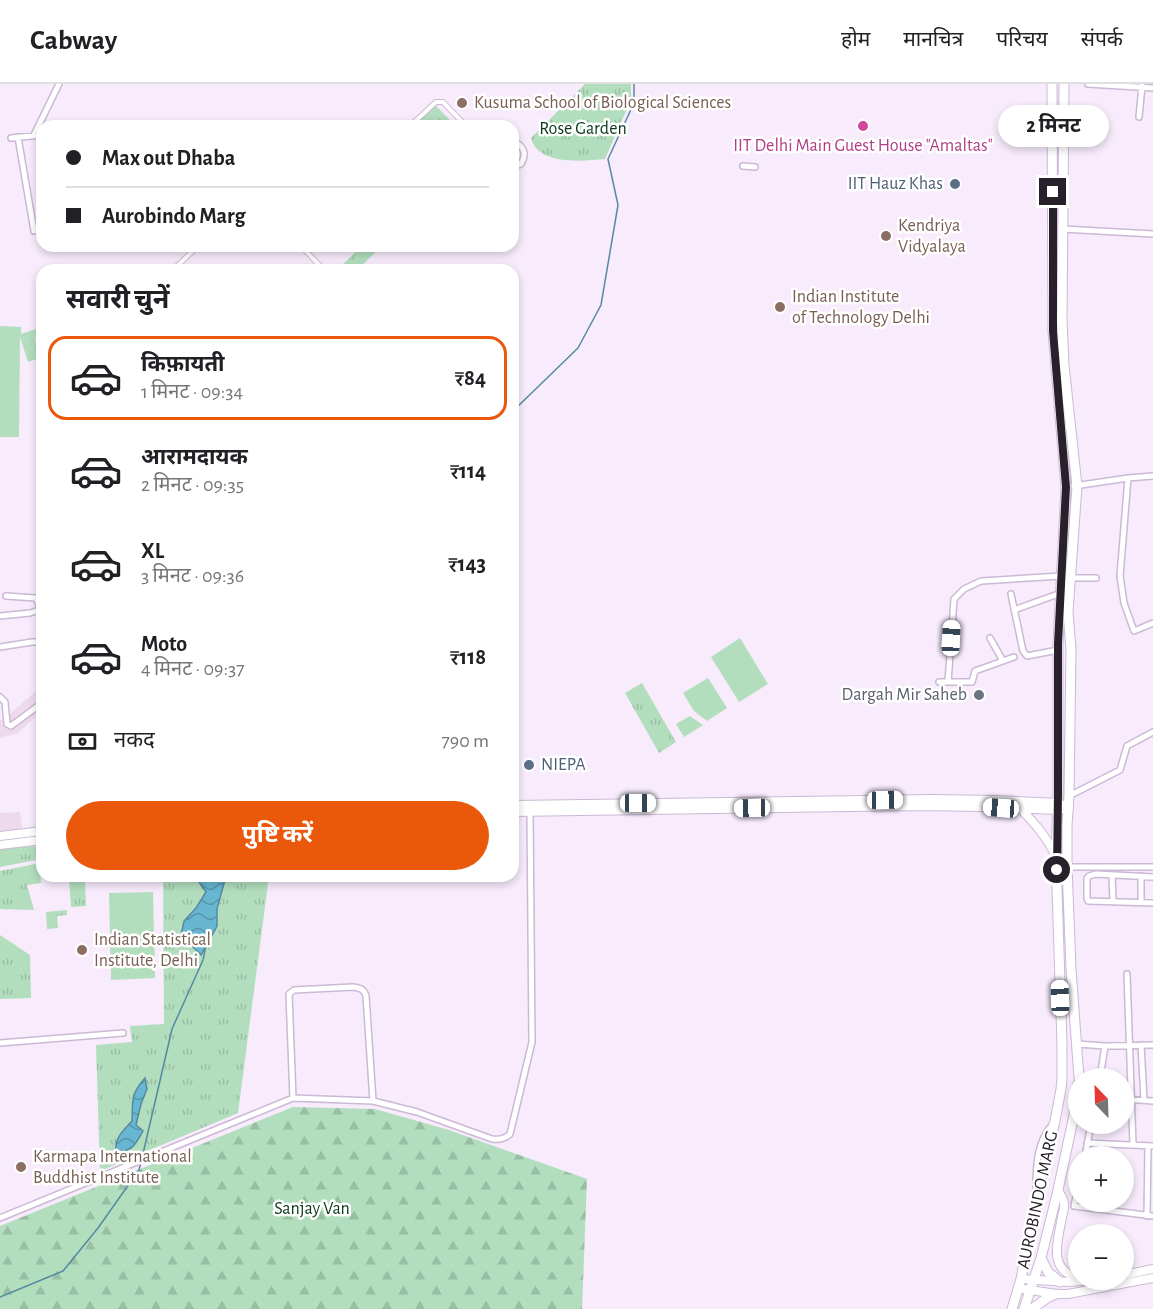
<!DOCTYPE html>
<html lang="hi">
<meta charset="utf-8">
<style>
:root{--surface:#fff;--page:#f2f2f2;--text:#202124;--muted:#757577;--line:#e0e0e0;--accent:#ea580c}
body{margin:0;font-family:"Alegreya Sans","Noto Sans Devanagari",sans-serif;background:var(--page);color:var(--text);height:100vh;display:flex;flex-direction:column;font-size:22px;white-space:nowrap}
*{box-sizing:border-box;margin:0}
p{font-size:20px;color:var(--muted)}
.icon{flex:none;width:33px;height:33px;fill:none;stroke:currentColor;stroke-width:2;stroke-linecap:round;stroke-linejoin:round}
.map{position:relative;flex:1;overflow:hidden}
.sheet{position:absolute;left:36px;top:180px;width:483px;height:618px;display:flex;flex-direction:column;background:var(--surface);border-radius:18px;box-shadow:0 3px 9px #0003}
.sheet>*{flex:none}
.top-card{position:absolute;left:36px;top:36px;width:483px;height:132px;border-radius:18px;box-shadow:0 3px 9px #0003;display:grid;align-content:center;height:132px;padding:0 30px;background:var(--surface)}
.needle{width:39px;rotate:337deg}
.controls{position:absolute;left:1068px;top:984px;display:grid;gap:12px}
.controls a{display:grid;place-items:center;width:66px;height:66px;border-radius:50%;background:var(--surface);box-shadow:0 3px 9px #0003;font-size:30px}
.end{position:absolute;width:27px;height:27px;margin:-14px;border:8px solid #28212b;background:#fff;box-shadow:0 0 0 3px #fff}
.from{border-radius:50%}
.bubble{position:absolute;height:42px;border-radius:21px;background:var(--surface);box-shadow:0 3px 9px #0003;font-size:20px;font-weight:700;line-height:42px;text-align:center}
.car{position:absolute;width:18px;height:36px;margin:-18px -9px;border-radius:8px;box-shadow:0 0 4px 2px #0007;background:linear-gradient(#fff 24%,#345 0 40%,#fff 0 76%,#345 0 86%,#fff 0)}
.top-card b{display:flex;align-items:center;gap:21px;height:57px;font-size:22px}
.top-card b+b{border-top:2px solid var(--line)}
.top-card i{width:15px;height:15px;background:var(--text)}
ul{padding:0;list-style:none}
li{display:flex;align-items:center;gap:18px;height:84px;margin:0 12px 9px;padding:0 18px;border:3px solid transparent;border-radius:18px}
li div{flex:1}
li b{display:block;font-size:22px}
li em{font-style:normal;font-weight:700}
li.selected{border-color:var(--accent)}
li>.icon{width:54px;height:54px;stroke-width:1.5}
h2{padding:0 30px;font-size:27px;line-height:72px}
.pay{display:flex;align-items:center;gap:15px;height:66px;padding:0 30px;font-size:22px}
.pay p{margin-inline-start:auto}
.button{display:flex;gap:12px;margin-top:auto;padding:12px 30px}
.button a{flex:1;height:69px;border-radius:36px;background:var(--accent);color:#fff;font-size:24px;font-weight:700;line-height:69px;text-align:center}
header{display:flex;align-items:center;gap:36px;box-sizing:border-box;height:84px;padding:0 30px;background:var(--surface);border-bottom:2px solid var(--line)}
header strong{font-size:28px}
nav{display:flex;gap:33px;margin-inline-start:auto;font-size:21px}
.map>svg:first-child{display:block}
.commercial{fill:#eddbed}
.grass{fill:url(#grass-tufts)}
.forest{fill:url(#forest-firs)}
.garden{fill:#b2debe}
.water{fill:url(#water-waves);stroke:#558aa0;stroke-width:1.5}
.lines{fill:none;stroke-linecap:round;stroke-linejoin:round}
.stream{stroke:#558aa0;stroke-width:1.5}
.pedestrian-casing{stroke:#ccb9d5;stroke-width:6}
.minor-casing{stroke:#ccb9d5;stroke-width:8}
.secondary-casing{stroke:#ccb9d5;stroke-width:10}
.trunk-casing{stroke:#ccb9d5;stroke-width:11}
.pedestrian{stroke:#fff;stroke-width:4}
.minor{stroke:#fff;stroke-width:5}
.secondary{stroke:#fff;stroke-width:8}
.trunk{stroke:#fff;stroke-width:9}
.route{stroke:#28212b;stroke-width:8}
.education-dot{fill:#8d6e63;stroke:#fff;stroke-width:2}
.hotel-dot{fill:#d1479c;stroke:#fff;stroke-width:2}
.service-dot{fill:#5c6f8a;stroke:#fff;stroke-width:2}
.worship-dot{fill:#6b7280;stroke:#fff;stroke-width:2}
.labels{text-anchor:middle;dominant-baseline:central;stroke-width:5;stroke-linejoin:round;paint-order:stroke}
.education-label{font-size:18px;fill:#785e54;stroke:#fff;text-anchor:start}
.park-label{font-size:18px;fill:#0a391e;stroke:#fff}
.hotel-label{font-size:18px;fill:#b23c85;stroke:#fff}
.service-label{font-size:18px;fill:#4e5e75;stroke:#fff;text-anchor:end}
.worship-label{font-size:18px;fill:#5b616d;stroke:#fff;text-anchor:end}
.street-label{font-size:18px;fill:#28212b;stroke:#fff}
</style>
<header>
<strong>Cabway</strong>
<nav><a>होम</a><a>मानचित्र</a><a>परिचय</a><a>संपर्क</a></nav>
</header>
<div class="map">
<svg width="1153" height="1225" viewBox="0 0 1153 1225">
<defs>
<pattern id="grass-tufts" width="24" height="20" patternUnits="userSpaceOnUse" patternTransform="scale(1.5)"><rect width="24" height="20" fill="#b2debe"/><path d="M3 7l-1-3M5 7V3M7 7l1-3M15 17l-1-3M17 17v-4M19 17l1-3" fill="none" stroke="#99bea3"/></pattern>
<pattern id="forest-firs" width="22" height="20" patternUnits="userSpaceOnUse" patternTransform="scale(1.5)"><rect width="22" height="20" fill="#b2debe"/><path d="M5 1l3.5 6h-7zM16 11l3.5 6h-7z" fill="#99bea3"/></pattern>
<pattern id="water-waves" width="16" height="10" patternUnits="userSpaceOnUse" patternTransform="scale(1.5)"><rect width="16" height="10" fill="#68b7d2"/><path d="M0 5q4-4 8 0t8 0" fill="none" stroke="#5694ab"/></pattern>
</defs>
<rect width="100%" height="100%" fill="#f7ebfc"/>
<path class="commercial" d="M42,602v24l-24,23 -18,5v-18h3z
M20,728l3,19 -23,1v-19z"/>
<path class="grass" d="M585,0h46v16l-26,59c-22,2 -67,7 -74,-21z
M435,21l21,21h-43z
M362,162h20l-25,24h-16l-2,-2z
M642,599l34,59 -17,11 -34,-60z
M42,762v13l-42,8v-19z
M40,779l1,20 -14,2 7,25 -34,-1v-38z
M163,792h106l-31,237 -138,58 -4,-126 36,-3 -2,-16 34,-2z
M85,795l1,27 -15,1 -2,-27z
M67,826v5l-10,1 1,12 -11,1 -1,-17z
M0,851l30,20 1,43 -31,1z"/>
<path class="forest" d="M293,1023l82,2 74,21 138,49 -5,130h-582v-83z"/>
<path class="garden" d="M0,242l21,1v7l21,-7v29l-9,-24 7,26 -12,4 -8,-25 -1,100h-19z
M740,554l28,46 -29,18 -28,-45z
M708,594l19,30 -20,13 -13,-10 -11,-18z
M690,632l13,9 -19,12 -8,-13z
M153,808l2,86 -44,2 -2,-87z"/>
<path class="water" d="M198,792h28l-9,33v17l-16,29 -20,-20 3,-14 12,-13 10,-16 -9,-13z
M145,994l2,11 -6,15 -5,21 7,6c-8,14 -10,20 -27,21 -2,-14 7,-21 16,-31 1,-20 -2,-26 13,-43z"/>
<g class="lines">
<path class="stream" d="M513,327l65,-63 23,-43 17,-100 -10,-46 26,-56v-19
M142,1074l30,-129 31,-69 3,-15
M0,1213l63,-26 35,-43 41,-58 2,-8"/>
<g class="pedestrian-casing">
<path id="pedestrian" d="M410,42l26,-24h7l23,24
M301,162l23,24
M173,186l25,-24"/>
</g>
<g class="minor-casing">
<path id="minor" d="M1088,0l65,4
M1139,33l3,-31
M34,51l25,-51
M18,53l16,94
M11,54l31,-3
M513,58c11,3 14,12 8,22l-8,3
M743,82l12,1
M1063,145l90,5
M1128,394l-8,98 4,27 10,28 19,-8
M1074,402l54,-8 25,-2
M1071,494h25
M1011,510l12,57 4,5 31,-6
M6,512l30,2 5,11
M1014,526l47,-17
M0,532l30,-3 12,-4
M990,554l13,23
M0,563l32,-5h4l6,4
M1014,573l-39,14 -3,11h-24l6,-83 10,-10 17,-8 80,-5
M939,598h9
M0,613l5,5 2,22 4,2 31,-23
M42,660l-1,4 1,9
M1069,712l51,-26 7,-24 26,-14
M1067,783h86
M1112,791l1,27
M1153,793l-57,-3 -7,2 -2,2v20l1,3 65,2
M1141,818v-26
M1127,890l6,171
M0,959l123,-10
M1077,960l28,2 48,-1
M1141,961l3,55
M1100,994l5,-32
M293,1014l-4,-104 5,-4 59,-3c7,1 11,2 13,9l7,105
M1124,1015l29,2
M1087,1059l66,3
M1085,1072l6,-32
M1036,1103c0,-21 1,-45 16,-62
M1078,1103l-4,19 79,10
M1147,1132l1,-70
M0,1134l293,-120 80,3 44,11 75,27c7,1 13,0 18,-5l22,-92 -2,-230"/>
</g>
<g class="secondary-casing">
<path id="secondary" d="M513,721l419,-6 63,1 63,3 11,5
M1021,725c15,16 25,27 35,47
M513,728l407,-6 62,1 75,3 6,-1
M0,752l42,-5
M0,761l42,-5
M1058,1106c2,4 6,9 6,13 1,4 -1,10 -2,14 -4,24 -15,52 16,61
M1124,1191l29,-6
M1021,1195l48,3 22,-2
M1018,1204l38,6h12l85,-16"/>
</g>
<g class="trunk-casing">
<path id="trunk" d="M1064,0l-2,237 2,44 13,121 -9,126 3,37 -2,147 -2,29v42l4,102 8,109
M1041,1174l7,14 12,10
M1012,1225l9,-30 15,-78 19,-80 6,-32 1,-10v-35l-6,-186 2,-66v-148l8,-157 -13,-156 -1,-247
M1024,1225l17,-51 17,-68 19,-89 1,-17
M1032,1225l15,-11 9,-4"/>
</g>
<use href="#pedestrian" class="pedestrian"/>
<use href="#minor" class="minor"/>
<use href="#secondary" class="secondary"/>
<use href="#trunk" class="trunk"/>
</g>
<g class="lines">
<path class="route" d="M1053,108v139l13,156 -8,157v148l-1,78"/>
</g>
<g class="education-dot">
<circle cx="462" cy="19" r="6"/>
<circle cx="886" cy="152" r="6"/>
<circle cx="780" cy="223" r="6"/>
<circle cx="82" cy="866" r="6"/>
<circle cx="21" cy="1083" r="6"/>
</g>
<circle class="hotel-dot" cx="863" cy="42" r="6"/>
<g class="service-dot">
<circle cx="955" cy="100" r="6"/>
<circle cx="529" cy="681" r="6"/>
</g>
<circle class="worship-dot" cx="979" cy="611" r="6"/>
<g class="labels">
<g class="education-label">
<text x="474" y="19">Kusuma School of Biological Sciences</text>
<text x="898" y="142">Kendriya<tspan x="898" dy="21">Vidyalaya</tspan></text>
<text x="792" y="213">Indian Institute<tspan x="792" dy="21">of Technology Delhi</tspan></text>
<text x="94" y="856">Indian Statistical<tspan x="94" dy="21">Institute, Delhi</tspan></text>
<text x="33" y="1073">Karmapa International<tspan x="33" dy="21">Buddhist Institute</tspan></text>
</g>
<g class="park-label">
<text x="583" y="45">Rose Garden</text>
<text x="312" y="1125">Sanjay Van</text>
</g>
<g class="hotel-label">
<text x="863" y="62">IIT Delhi Main Guest House "Amaltas"</text>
</g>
<g class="service-label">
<text x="943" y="100">IIT Hauz Khas</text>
<text x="541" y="681" text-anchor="start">NIEPA</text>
</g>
<g class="worship-label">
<text x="967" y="611">Dargah Mir Saheb</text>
</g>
<g class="street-label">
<text transform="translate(1038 1116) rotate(-78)">AUROBINDO MARG</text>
</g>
</g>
</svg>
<div class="controls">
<a><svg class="needle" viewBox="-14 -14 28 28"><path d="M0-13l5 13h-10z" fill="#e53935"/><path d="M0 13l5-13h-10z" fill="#757577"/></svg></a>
<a>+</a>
<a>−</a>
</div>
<i class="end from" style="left:1057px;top:786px"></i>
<i class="end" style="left:1053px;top:108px"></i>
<div class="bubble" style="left:998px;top:21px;width:111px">2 मिनट</div>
<i class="car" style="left:951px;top:554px;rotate:3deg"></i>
<i class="car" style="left:885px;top:716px;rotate:89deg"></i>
<i class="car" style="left:638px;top:719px;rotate:90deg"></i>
<i class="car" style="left:752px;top:724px;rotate:269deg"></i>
<i class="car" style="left:1001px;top:724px;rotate:274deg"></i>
<i class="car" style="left:1060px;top:914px;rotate:358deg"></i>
<div class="top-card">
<b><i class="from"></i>Max out Dhaba</b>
<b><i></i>Aurobindo Marg</b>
</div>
<section class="sheet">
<h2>सवारी चुनें</h2>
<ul>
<li class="selected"><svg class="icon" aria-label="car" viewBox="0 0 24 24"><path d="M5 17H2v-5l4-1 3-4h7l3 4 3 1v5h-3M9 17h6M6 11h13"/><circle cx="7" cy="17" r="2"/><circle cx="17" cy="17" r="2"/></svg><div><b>किफ़ायती</b><p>1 मिनट · 09:34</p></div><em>₹84</em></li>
<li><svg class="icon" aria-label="car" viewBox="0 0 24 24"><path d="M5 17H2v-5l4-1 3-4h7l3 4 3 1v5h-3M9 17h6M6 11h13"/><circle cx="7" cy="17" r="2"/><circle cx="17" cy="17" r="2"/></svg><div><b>आरामदायक</b><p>2 मिनट · 09:35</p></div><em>₹114</em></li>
<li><svg class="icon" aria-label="car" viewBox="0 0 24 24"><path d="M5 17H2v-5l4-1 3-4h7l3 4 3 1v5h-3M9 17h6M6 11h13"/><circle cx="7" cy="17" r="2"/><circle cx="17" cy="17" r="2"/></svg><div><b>XL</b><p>3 मिनट · 09:36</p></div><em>₹143</em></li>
<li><svg class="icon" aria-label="car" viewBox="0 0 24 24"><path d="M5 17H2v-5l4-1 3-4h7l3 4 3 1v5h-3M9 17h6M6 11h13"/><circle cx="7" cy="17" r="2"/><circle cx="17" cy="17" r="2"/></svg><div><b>Moto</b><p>4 मिनट · 09:37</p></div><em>₹118</em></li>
</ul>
<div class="pay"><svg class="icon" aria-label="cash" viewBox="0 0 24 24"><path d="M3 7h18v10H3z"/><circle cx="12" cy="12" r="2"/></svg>नकद<p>790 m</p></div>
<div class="button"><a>पुष्टि करें</a></div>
</section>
</div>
